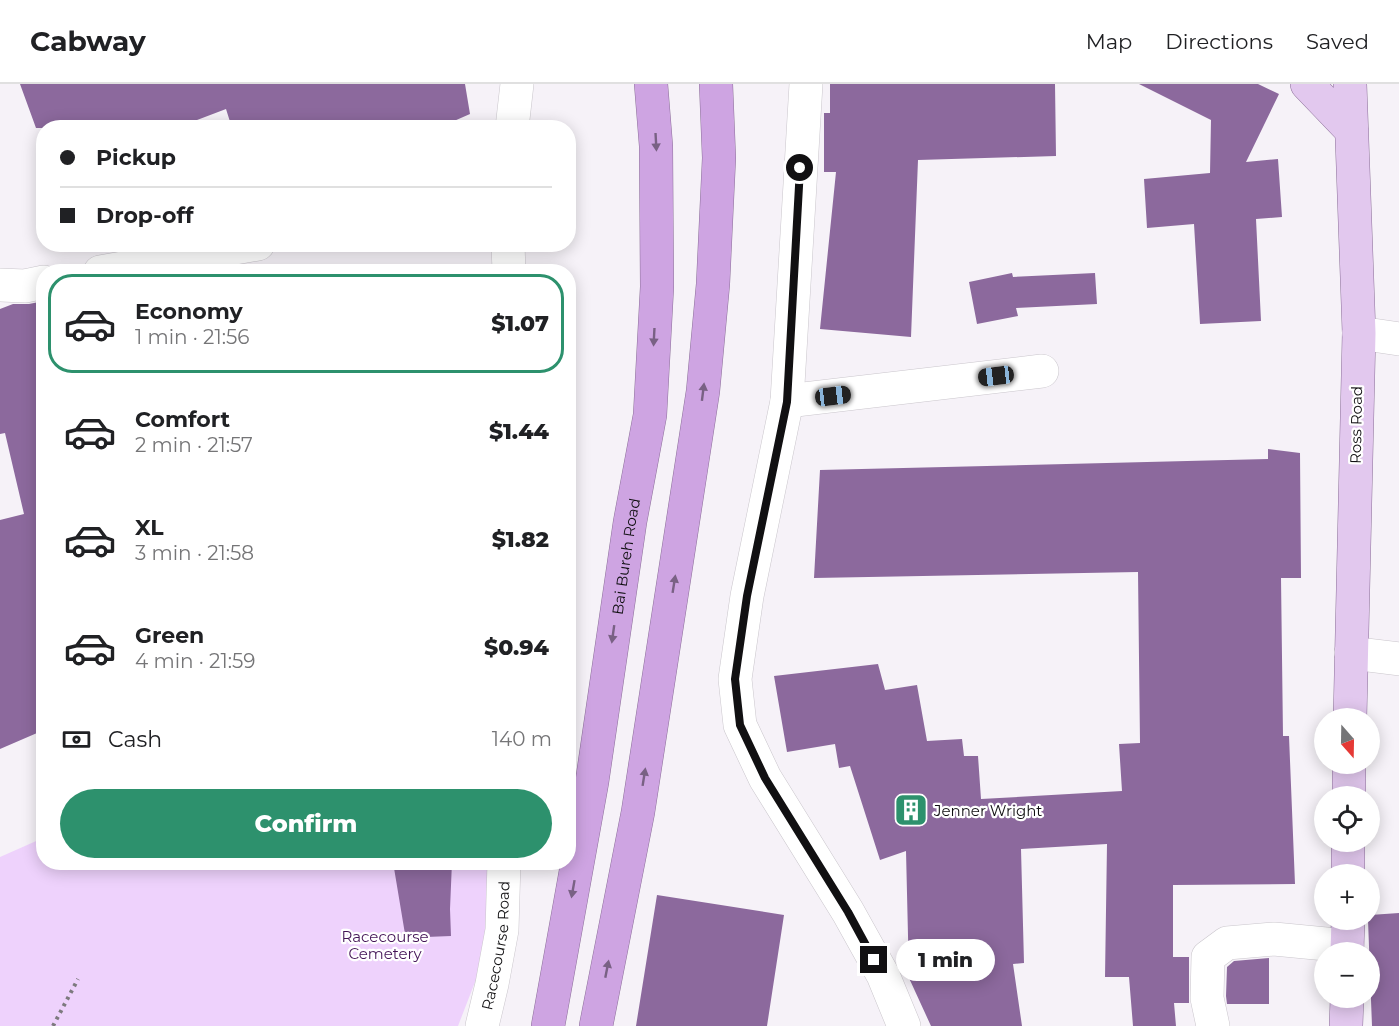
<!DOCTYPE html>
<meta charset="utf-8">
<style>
:root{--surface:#fff;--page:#f2f2f2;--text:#202124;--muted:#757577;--line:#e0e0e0;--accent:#2d916d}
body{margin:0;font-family:Montserrat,sans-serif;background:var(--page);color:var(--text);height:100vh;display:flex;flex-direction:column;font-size:22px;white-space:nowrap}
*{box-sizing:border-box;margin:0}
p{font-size:20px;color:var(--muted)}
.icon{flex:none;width:33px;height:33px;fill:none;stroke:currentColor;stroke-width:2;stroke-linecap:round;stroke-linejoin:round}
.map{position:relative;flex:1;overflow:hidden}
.details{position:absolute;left:36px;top:180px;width:540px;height:606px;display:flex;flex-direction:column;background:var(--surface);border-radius:24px;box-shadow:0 3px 15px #0003}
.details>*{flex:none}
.hud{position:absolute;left:36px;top:36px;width:540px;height:132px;border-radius:24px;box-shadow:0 3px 15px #0003;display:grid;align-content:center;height:132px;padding:0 24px;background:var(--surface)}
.needle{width:39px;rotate:160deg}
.controls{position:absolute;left:1314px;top:624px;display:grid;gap:12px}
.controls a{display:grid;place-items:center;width:66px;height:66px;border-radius:50%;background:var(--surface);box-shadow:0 3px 15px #0003;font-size:30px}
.end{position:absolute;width:27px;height:27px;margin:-14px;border:8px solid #111012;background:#fff;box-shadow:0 0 0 3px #fff}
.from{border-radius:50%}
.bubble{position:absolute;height:42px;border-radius:21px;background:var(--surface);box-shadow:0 3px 15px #0003;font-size:20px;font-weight:800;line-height:42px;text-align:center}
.car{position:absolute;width:18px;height:36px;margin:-18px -9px;border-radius:8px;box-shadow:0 0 4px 2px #0007;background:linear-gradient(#222 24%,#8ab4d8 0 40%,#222 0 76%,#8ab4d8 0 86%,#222 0)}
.hud b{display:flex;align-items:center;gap:21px;height:57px;font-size:22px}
.hud b+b{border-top:2px solid var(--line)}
.hud i{width:15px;height:15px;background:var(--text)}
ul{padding:10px 0 0;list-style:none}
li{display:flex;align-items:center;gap:18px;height:99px;margin:0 12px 9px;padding:0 12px;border:3px solid transparent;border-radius:24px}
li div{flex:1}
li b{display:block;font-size:22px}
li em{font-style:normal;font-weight:800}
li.selected{border-color:var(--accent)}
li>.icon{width:54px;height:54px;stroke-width:1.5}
.pay{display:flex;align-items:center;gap:15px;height:66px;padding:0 24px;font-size:22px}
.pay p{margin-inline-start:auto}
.cta{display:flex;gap:12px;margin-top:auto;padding:12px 24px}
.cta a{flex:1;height:69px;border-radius:36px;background:var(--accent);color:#fff;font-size:24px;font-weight:800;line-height:69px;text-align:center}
header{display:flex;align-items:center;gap:36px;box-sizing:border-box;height:84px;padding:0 30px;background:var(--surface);border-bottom:2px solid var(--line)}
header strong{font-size:28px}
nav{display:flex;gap:33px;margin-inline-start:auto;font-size:21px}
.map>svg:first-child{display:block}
.green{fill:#eed2fc}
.building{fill:#8c699d}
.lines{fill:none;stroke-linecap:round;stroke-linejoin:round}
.minor-casing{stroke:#cac6cc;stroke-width:34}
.major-casing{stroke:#8c7099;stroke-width:34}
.highway-casing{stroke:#8c7099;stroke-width:34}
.path{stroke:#7d7a7e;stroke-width:4;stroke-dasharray:3 4.5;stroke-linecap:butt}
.minor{stroke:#fff;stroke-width:33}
.major{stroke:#e2c8ee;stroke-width:33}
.highway{stroke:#cea4e2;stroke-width:33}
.oneway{fill:#796184}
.route{stroke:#111012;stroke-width:8}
.labels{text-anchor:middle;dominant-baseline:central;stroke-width:4.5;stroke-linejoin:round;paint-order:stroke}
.street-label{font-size:15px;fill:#111012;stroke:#fff}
.poi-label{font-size:15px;fill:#111012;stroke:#fff;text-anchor:start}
.park-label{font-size:15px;fill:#441557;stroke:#fff}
</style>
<header>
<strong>Cabway</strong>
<nav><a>Map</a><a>Directions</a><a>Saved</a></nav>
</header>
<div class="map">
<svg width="1399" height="942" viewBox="0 0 1399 942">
<rect width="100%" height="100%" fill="#f6f2f8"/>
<path class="green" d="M43,754l1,24 453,1 2,57 -41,106h-458v-169z"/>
<path class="building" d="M20,0h445l5,30 -32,14h-206l-6,-19 -50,19h-140z
M830,0h225l1,72 -138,4 -7,177 -91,-8 16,-157h-12v-59h6z
M1139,0h119l21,10 -33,68 32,-3 4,58 -26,2 5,102 -61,3 -6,-100 -47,4 -3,-49 66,-6 1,-53z
M1012,189l1,4 82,-4 2,31 -81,4 2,8 -41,8 -8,-42z
M44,217v429l-44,19v-229l24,-6 -19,-81 -5,1v-125l13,-5h16z
M1268,365l32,4 1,125h-20l2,158h6l6,148 -122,1v72h16v46h-15l2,23h-43l-4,-49h-24l2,-133 -86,5 3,114 -11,1 9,62h-91l-22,-48 -3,-127 -26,9 -30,-94 -11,2 -4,-24 -48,8 -13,-76 104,-12 7,26 32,-5 10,56 35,-2 2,17h14l3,43 141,-8 -3,-47 21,-1 -2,-171 -324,6 6,-108 448,-11z
M393,778h59l-2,47 1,27 -25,1 -20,3z
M657,811l127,20 -17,111h-131z
M1399,829v113h-27l-4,-106h2v-5z
M1269,874v46h-42l-1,-8 1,-29 7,-6z"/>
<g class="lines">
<g class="minor-casing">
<g id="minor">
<path d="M806,0l-19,317 -40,195 -12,83 5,46 25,53 83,134 35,63 21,51"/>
<path d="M512,44l5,-44"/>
<path d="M508,160l1,28"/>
<path d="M100,188l158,-28"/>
<path d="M0,201l25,1 19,-4"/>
<path d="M1359,249l40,6"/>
<path d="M787,317l255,-30"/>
<path d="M1351,569l48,6"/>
<path id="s1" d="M482,942l10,-42 10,-54 2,-68"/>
<path d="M1213,942l-6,-28 1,-41 19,-14 47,-4 73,7"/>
</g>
</g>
<g class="major-casing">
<path id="major" d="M1307,0l45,47
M1350,0l9,249 -9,385
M1349,712v-32
M1348,790v-32
M1347,868l1,-32
M1346,942l1,-28"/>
</g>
<g class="highway-casing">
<g id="highway">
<path id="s2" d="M548,942l44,-244 38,-260 20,-107 7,-128 -1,-141 -5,-62"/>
<path d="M596,942l42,-214 65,-421 10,-107 6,-126 -3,-74"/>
</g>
</g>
<path class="path" d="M53,942l25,-47"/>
<use href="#minor" class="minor"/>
<use href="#major" class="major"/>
<use href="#highway" class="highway"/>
</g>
<defs><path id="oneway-solid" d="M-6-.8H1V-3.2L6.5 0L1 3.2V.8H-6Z" transform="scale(1.5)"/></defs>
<g class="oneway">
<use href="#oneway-solid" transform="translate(656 58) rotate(87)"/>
<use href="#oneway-solid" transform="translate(654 253) rotate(93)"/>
<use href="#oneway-solid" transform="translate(703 308) rotate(-83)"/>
<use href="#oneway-solid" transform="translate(674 500) rotate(-81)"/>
<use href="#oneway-solid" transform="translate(613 550) rotate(98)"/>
<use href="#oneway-solid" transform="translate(644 693) rotate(-81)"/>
<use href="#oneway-solid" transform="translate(573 805) rotate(100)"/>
<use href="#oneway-solid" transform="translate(607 885) rotate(-79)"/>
</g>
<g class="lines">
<path class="route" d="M800,84l-13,234 -40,194 -12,83 5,46 25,53 83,134 26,48"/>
</g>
<defs>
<g id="building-square" transform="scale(1.725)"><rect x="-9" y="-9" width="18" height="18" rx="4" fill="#2d916d" stroke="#fff"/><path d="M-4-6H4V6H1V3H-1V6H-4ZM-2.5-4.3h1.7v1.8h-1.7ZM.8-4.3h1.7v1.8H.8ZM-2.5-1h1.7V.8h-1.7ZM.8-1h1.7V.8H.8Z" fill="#fff"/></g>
</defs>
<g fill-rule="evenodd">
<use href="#building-square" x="911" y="726"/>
</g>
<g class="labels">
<g class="street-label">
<text transform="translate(1356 341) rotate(-89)">Ross Road</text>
<text stroke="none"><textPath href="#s2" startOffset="476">Bai Bureh Road</textPath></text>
<text stroke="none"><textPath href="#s1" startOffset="82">Racecourse Road</textPath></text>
</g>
<g class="poi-label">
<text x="934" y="726">Jenner Wright</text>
</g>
<g class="park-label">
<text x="385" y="852">Racecourse<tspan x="385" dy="17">Cemetery</tspan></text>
</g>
</g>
</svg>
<div class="controls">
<a><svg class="needle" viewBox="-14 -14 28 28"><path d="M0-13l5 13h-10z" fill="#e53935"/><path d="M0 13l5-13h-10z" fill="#757577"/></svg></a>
<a><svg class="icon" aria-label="locate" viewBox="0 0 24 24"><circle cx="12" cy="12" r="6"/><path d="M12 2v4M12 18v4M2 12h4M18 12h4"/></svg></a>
<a>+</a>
<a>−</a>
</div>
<i class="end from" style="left:800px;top:84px"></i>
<i class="end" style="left:874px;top:876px"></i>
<div class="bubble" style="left:896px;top:855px;width:99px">1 min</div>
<i class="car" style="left:996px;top:292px;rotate:263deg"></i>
<i class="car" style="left:833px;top:312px;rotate:83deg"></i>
<div class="hud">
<b><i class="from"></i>Pickup</b>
<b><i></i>Drop-off</b>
</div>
<section class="details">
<ul>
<li class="selected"><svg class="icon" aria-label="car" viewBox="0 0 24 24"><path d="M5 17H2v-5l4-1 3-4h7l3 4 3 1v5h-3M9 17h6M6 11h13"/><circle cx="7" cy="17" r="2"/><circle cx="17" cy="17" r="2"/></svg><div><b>Economy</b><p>1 min · 21:56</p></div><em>$1.07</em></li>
<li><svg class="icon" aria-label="car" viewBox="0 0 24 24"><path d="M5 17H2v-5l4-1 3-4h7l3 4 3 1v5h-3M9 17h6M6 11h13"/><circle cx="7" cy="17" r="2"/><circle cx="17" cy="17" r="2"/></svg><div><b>Comfort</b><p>2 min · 21:57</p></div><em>$1.44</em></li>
<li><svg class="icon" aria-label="car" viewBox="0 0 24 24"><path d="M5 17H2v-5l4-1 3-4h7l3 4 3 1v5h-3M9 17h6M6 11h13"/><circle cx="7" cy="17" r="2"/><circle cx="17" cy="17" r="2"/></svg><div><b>XL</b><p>3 min · 21:58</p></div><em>$1.82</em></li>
<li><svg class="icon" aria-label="car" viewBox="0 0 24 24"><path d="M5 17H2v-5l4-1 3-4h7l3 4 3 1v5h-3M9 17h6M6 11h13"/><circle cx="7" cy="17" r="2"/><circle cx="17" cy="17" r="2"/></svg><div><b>Green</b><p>4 min · 21:59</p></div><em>$0.94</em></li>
</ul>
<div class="pay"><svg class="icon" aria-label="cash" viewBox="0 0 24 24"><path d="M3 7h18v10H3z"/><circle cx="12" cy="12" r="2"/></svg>Cash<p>140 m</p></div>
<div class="cta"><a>Confirm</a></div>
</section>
</div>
